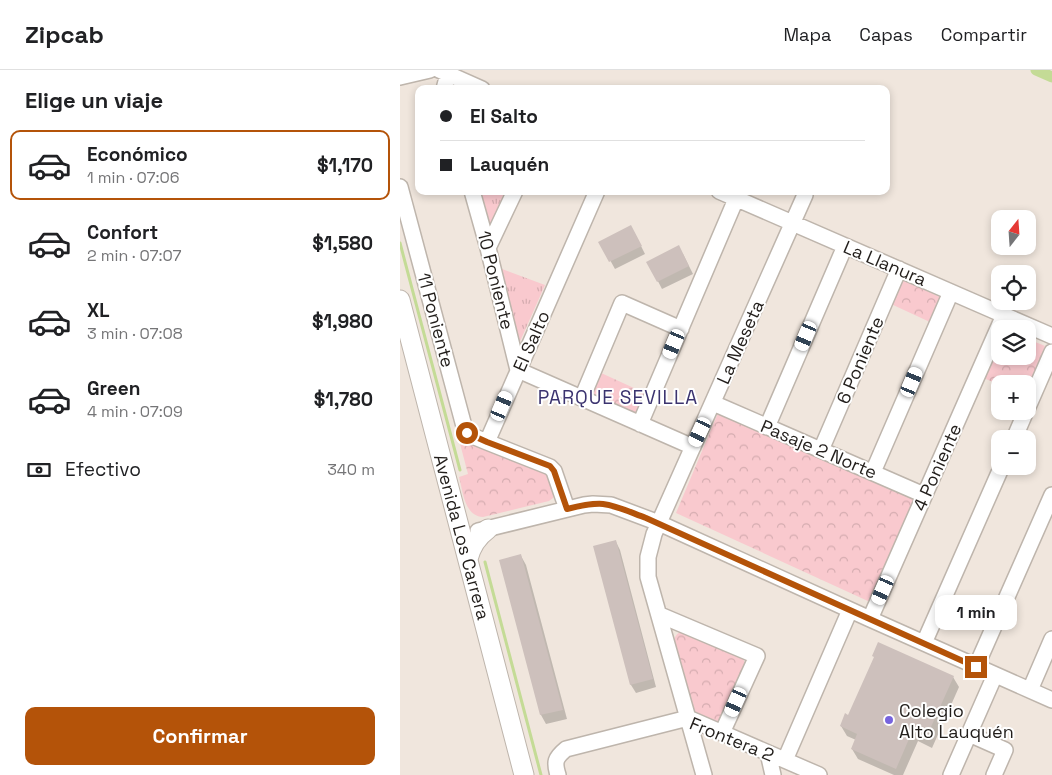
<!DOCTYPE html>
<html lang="es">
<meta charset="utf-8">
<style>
:root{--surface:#fff;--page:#f6f6f6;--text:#202124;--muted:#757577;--line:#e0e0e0;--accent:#b45309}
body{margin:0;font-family:"Space Grotesk",sans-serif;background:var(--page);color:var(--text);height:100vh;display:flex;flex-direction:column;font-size:19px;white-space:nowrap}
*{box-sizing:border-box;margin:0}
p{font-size:16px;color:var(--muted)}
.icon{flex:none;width:28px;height:28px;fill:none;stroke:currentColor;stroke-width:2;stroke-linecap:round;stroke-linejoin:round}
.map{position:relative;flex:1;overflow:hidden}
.drawer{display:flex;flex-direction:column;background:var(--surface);width:400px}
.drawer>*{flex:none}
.top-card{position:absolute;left:15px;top:15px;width:475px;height:110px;border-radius:10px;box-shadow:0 2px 8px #0003;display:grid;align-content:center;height:110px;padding:0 25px;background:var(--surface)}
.needle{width:32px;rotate:17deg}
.tools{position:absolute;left:591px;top:140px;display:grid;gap:10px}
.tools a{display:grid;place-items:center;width:45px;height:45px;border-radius:10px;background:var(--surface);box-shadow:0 2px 8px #0003;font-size:25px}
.end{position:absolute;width:22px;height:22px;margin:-11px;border:6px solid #b45309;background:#fff;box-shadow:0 0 0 2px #fff}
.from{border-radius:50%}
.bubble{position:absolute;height:35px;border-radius:10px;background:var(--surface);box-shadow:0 2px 8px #0003;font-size:16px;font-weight:700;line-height:35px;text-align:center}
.car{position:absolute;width:15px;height:30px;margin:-15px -8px;border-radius:6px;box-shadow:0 0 4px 1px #0007;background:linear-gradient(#fff 24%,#345 0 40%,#fff 0 76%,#345 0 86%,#fff 0)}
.top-card b{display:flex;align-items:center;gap:18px;height:48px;font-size:19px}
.top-card b+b{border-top:1px solid var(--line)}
.top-card i{width:12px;height:12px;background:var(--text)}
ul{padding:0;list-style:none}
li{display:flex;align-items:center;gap:15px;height:70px;margin:0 10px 8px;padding:0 15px;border:2px solid transparent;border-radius:10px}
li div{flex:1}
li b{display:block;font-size:19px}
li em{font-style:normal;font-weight:700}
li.current{border-color:var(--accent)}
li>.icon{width:45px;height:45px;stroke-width:1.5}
h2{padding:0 25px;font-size:22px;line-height:60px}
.pay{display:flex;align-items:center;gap:12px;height:55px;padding:0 25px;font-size:19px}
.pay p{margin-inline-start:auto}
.primary-button{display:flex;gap:10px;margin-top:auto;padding:10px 25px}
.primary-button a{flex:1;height:58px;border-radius:10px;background:var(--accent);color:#fff;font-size:20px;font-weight:700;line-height:58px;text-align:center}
header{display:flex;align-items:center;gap:30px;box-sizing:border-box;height:70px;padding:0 25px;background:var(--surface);border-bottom:1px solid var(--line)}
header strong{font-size:24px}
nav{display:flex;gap:28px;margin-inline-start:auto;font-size:18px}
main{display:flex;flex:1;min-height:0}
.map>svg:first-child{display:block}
.grass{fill:url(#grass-tufts)}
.park{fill:url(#park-crowns)}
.shadow{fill:#0003}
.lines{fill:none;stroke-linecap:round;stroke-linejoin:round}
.stream{stroke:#c4db96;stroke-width:3}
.canal{stroke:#c4db96;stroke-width:11}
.building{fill:#cdc0bc}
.minor-casing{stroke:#beb5ac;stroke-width:18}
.major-casing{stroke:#beb5ac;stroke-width:21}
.minor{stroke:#fff;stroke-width:15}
.major{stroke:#fff;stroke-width:19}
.route{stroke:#b45309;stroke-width:6}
.poi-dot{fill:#7764de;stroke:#fff;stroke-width:2}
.labels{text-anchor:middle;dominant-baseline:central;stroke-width:4;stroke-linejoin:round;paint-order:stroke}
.street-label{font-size:18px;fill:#221e1b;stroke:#fff}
.poi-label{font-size:18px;fill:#221e1b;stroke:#fff;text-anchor:start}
.neighbourhood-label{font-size:19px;letter-spacing:1px;fill:#3b336f;stroke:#fff}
</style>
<header>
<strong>Zipcab</strong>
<nav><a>Mapa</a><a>Capas</a><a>Compartir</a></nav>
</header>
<main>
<section class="drawer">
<h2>Elige un viaje</h2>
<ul>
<li class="current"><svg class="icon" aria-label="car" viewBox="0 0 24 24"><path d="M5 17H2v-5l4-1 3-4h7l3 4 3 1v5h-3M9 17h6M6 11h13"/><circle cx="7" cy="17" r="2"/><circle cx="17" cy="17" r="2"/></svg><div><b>Económico</b><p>1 min · 07:06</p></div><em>$1,170</em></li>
<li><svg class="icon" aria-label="car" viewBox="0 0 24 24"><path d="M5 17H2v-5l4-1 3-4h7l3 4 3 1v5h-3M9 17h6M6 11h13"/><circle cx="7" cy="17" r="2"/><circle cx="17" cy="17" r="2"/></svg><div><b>Confort</b><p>2 min · 07:07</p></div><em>$1,580</em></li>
<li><svg class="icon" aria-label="car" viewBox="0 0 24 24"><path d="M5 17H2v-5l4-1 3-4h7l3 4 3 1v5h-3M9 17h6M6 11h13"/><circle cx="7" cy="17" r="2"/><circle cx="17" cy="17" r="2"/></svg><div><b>XL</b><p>3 min · 07:08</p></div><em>$1,980</em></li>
<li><svg class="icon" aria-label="car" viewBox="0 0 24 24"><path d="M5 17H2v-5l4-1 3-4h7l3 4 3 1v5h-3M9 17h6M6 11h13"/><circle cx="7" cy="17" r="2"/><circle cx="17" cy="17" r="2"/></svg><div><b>Green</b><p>4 min · 07:09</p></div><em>$1,780</em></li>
</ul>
<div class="pay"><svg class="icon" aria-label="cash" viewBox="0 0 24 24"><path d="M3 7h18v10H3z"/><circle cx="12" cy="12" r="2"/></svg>Efectivo<p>340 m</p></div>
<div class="primary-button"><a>Confirmar</a></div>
</section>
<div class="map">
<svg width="652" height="705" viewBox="0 0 652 705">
<defs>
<pattern id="grass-tufts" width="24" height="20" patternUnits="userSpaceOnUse" patternTransform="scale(1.25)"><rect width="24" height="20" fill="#f9c9ce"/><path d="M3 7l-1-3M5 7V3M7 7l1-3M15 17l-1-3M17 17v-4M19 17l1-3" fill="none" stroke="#d5acb0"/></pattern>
<pattern id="park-crowns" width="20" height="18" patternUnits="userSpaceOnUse" patternTransform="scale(1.25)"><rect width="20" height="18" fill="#f9c9ce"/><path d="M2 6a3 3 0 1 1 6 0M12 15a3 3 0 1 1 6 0" fill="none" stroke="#d5acb0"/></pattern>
</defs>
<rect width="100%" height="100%" fill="#f0e6dd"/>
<path class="grass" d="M76,121h29l-18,42z
M97,197l48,18 -27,61z"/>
<path class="park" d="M502,209l42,20 -12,24 -41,-19z
M600,261v25h28v-17l17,7 -17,42v-4l-28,1 -19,-8z
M199,302l48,22 -12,23 -47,-21z
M318,343l197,87 -45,102 -194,-89z
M58,366l88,36c3,5 10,20 7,26 -1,1 -3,2 -4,3l-66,16c-19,-1 -20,-26 -24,-40l9,-3z
M282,561l61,27 2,6 -24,56 -5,4 -21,-6 -21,-75c0,-6 3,-10 8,-12z"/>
<path class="shadow" d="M235,164l10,20 -30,15 -15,-27z
M283,184l10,20 -31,15 -14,-27z
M216,472l4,8 36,137 -20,6 -5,-8 -36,-138z
M121,486l5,9 41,154 -21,5 -5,-9 -41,-154z
M474,586l79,21 6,10 -27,61 -14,-7 -15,34h-9l-36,-16 -6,-10 4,-9 -9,-4 -6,-10 8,-9 26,-59z"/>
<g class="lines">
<path class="stream" d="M0,173l60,227
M85,492l56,213"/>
<path class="canal" d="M636,0l16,7"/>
</g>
<path class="building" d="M231,155l11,21 -33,16 -11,-20z
M279,175l10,21 -32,16 -11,-20z
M216,470l37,139 -23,6 -37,-139z
M121,484l42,156 -23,5 -41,-155z
M478,572l76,34 -28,62 -14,-6 -16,37 -45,-20 6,-15 -17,-8 5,-13 3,2 26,-58 -2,-1z"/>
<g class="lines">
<g class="minor-casing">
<path id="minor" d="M39,0l43,19
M0,7l30,-7
M44,19l4,-15
M0,117l65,243 5,5 17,7 63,25 4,4 13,38
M72,121l16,57 30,122 175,77
M319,121l333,145
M88,178l27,-57
M182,328l40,-95 59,26
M313,333l211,92
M628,337l24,-55
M240,354l96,-225
M367,357l78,-181
M614,369l12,-28
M87,372l110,-251
M421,380l78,-181
M473,402l78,-180
M78,461l106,-26 9,-1 18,1 48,18 211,96 182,81
M260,545l97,41 -35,77
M470,549l134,-304
M524,573l78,-177
M576,597l76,-172
M630,620l22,-51
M569,664l36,16 -11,25
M368,683l5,22
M385,690l65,-150
M158,705c-4,-13 -3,-17 8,-26l122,-31 131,57
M304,705l-56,-198v-20l6,-23 151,-339
M551,705l44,-100"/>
</g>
<g class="major-casing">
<path id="major" d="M0,230l124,475
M68,489c3,-13 9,-22 20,-30"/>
</g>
<use href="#minor" class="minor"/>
<use href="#major" class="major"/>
</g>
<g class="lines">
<path class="route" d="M67,363l20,9 63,24 4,5 13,38c12,-3 24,-6 36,-5 15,2 29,9 43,14l330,149"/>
</g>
<circle class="poi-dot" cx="489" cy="650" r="5"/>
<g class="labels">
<g class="street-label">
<text transform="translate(485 193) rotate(23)">La Llanura</text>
<text transform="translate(96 210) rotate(76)">10 Poniente</text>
<text transform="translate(36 250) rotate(75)">11 Poniente</text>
<text transform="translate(131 271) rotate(-66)">El Salto</text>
<text transform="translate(340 272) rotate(-66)">La Meseta</text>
<text transform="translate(460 290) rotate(-67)">6 Poniente</text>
<text transform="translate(419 379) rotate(23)">Pasaje 2 Norte</text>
<text transform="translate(537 397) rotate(-66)">4 Poniente</text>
<text transform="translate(62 467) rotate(75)">Avenida Los Carrera</text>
<text transform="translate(332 669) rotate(22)">Frontera 2</text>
</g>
<g class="poi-label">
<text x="499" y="640">Colegio<tspan x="499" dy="21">Alto Lauquén</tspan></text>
</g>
<g class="neighbourhood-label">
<text x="218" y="327">PARQUE SEVILLA</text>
</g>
</g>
</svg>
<div class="tools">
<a><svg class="needle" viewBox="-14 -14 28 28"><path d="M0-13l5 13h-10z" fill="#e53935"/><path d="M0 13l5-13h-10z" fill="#757577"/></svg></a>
<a><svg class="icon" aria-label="locate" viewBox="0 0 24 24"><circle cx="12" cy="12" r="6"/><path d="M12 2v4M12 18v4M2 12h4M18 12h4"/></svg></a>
<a><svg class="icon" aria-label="layers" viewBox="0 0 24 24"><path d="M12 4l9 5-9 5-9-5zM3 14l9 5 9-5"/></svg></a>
<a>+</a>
<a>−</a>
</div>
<i class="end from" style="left:67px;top:363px"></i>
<i class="end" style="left:576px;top:597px"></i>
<div class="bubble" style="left:535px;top:525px;width:82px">1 min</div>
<i class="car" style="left:406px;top:266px;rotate:203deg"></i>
<i class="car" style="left:274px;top:274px;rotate:203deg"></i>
<i class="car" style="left:512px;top:312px;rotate:23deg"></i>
<i class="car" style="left:102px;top:336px;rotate:23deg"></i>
<i class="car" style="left:300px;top:362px;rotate:205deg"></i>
<i class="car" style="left:483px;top:520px;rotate:204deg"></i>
<i class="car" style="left:336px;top:632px;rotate:204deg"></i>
<div class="top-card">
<b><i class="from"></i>El Salto</b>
<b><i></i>Lauquén</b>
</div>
</div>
</main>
